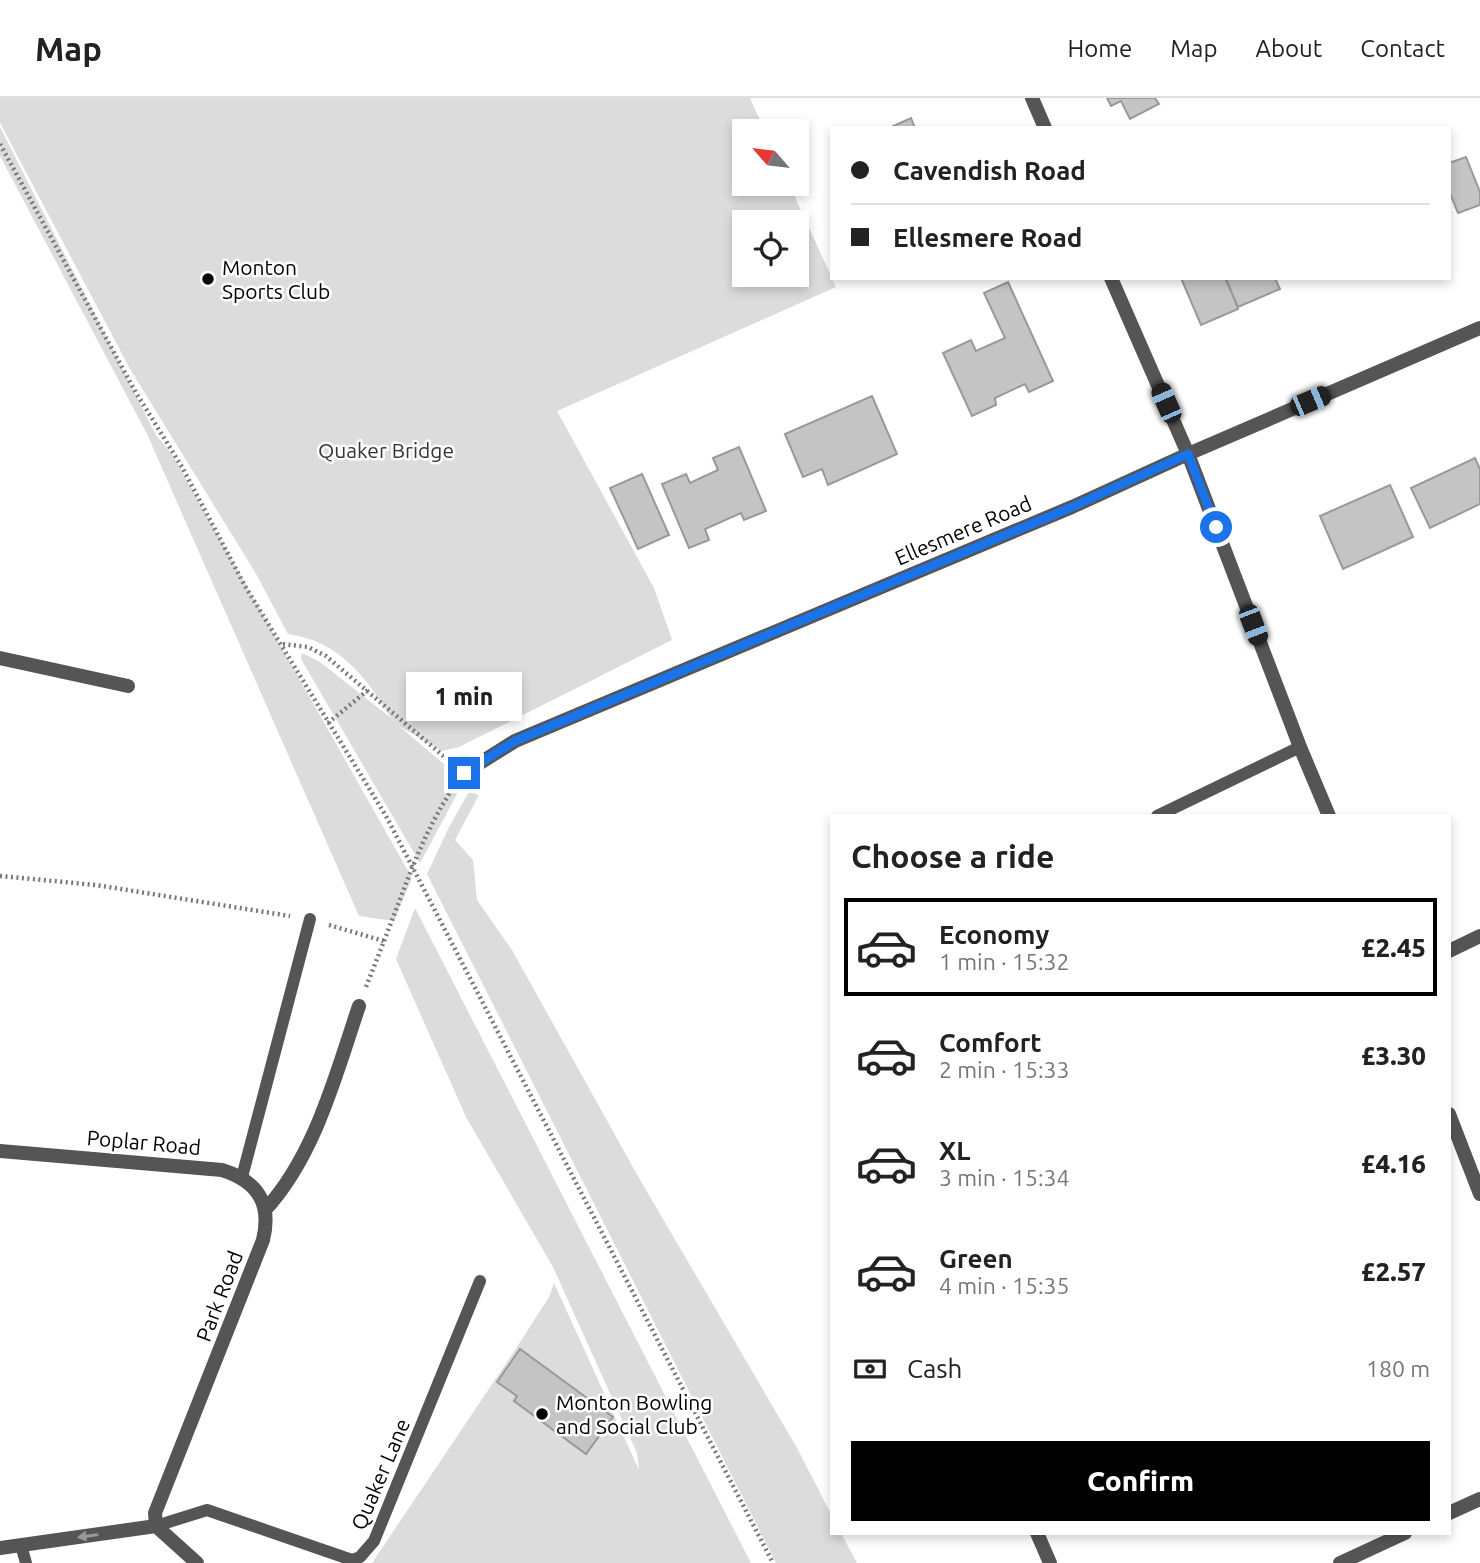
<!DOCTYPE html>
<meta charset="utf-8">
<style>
:root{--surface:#fff;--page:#f2f2f2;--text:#222;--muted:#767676;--line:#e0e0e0;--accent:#000}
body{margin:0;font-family:Ubuntu,sans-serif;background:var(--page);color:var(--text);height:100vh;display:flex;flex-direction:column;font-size:26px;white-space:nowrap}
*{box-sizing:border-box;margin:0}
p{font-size:23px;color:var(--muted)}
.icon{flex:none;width:38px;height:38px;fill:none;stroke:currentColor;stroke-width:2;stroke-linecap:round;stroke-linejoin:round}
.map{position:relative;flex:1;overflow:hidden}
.side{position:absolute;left:830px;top:716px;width:621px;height:721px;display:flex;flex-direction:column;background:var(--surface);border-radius:0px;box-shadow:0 4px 10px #0003}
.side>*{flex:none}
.guide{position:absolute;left:830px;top:28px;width:621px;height:154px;border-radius:0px;box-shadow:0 4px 10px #0003;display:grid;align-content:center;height:154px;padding:0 21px;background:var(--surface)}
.needle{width:46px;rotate:298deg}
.tools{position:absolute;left:732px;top:21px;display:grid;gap:14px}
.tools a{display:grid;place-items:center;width:77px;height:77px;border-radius:0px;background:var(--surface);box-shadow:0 4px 10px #0003;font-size:35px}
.end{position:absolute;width:32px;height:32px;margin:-16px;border:9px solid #1a73e8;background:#fff;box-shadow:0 0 0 4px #fff}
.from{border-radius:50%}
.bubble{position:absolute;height:49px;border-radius:0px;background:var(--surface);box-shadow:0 4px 10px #0003;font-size:23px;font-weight:800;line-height:49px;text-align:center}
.car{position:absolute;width:21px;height:42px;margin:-21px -10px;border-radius:9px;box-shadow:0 0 5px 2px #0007;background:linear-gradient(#222 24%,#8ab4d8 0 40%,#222 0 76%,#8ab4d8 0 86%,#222 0)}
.guide b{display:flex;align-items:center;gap:24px;height:66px;font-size:26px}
.guide b+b{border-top:2px solid var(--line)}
.guide i{width:18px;height:18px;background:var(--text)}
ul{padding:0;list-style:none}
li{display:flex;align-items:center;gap:21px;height:98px;margin:0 14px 10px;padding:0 7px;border:4px solid transparent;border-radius:0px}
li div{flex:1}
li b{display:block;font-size:26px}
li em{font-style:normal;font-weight:800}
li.on{border-color:var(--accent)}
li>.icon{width:63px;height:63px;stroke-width:1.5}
h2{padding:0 21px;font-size:32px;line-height:84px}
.pay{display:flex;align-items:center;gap:18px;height:77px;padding:0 21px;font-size:26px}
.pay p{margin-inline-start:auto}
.primary-button{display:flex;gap:14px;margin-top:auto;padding:14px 21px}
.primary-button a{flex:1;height:80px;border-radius:0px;background:var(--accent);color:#fff;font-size:28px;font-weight:800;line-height:80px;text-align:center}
header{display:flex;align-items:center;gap:42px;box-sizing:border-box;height:98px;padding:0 35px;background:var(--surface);border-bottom:2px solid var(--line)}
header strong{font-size:33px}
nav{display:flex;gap:38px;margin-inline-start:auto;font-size:24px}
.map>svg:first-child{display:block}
.green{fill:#dcdcdc;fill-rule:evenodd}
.building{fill:#c4c4c4;stroke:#999;stroke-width:2}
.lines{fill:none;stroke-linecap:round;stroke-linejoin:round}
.path{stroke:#777;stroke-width:4.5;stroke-dasharray:2 3.5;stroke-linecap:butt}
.lane{stroke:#555;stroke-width:12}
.street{stroke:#555;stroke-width:14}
.path-bridge{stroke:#777;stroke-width:4.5;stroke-dasharray:2 3.5;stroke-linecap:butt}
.oneway{fill:#999}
.route{stroke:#1a73e8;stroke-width:9}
.poi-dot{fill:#000;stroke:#fff;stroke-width:2.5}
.labels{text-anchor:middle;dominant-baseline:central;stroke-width:5;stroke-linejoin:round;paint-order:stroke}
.poi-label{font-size:21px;fill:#000;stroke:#fff;text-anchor:start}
.park-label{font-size:21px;fill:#333;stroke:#fff}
.street-label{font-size:21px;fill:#000;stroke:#fff}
</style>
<header>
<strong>Map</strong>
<nav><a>Home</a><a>Map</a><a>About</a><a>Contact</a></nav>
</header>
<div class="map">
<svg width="1480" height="1465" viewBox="0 0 1480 1465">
<rect width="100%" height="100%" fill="#fff"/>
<path class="green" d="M0,0h750l15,33h-21v53h45l47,103 -279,124 97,177 18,52 -213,107 -17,4 -43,-25 65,55 -44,82 -119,-204 1,-6 18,9 71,56c-25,-41 -52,-77 -103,-84l-33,-62 -125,-203 -130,-246zM744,124h52v53h-52z
M0,29l156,308 16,19 240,424 -18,43 -35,-5 -212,-482 -147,-278z
M469,694l10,3 -24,45 18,20 4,40 35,50 127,228 158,270 34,66v19h10l16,30h-81l-349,-689 22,-47z
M415,810l336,655h-379l143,-213 34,-53 5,-14 85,187 -2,-17 -84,-186 -87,-150 -70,-158z"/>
<path class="building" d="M1107,0h48l4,6 -29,15 -9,-18 -10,5z
M911,20l4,10h-26z
M1466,59l14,35v13l-22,8 -9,-22v-28z
M1181,180h45l12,31 -37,16z
M1225,180h50l5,11 -42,18z
M1008,184l45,99 -24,11 -4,-8 -30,14 1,7 -24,11 -29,-63 28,-13 5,11 29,-13 -21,-45z
M872,298l25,58 -69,31 -6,-16 -19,8 -18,-43z
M739,349l27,64 -22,9 -3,-7 -36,16 4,11 -20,8 -27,-64 24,-10 4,9 28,-13 -5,-12z
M1475,360l5,11v35l-50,24 -19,-40z
M642,376l27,61 -31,14 -28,-61z
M1390,387l23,52 -70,32 -23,-53z
M520,1251l93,68 -27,37 -72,-53 3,-5 -20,-14z"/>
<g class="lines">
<path class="path" d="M0,46l135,247 47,76 63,119 141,230 387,747
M283,546l25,3 18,9 121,103
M328,625l40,-33
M0,778l96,9 194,31
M329,827l55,16 -18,46"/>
<path class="lane" d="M1157,718l143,-69
M242,1079l68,-258
M156,1428l51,-16 145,50 8,-3 14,-16 106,-260
M21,1447l5,18"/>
<path class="street" d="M1032,0l13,30
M1111,180l77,176 112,293 29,69
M0,560l128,28
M464,675l51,-32 557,-234 116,-53 292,-126
M1449,853l31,-15
M1449,1016l31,80
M0,1053l222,19c35,11 50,33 41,70l-108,273 1,13
M265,1112c50,-54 71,-136 94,-204
M1449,1415l31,-14
M156,1428l41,37
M1037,1435l13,30
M0,1450l156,-22
M1340,1465l65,-30"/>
<path class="path-bridge" d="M384,843c23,-58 41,-118 80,-168"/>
</g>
<defs><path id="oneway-solid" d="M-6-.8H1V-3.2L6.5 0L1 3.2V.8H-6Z" transform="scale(1.75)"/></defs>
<use class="oneway" href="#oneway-solid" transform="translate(88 1438) rotate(172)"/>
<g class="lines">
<path class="route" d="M464,675l51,-32 557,-234 116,-53 28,73"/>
</g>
<g class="poi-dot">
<circle cx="208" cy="181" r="7"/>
<circle cx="542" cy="1316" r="7"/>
</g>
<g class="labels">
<g class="poi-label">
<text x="222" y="169">Monton<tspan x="222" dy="24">Sports Club</tspan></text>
<text x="556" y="1304">Monton Bowling<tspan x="556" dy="24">and Social Club</tspan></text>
</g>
<g class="park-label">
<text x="386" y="352">Quaker Bridge</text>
</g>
<g class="street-label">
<text transform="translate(963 432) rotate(-23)">Ellesmere Road</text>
<text transform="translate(144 1044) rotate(5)">Poplar Road</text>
<text transform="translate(219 1198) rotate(-69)">Park Road</text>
<text transform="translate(380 1376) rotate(-67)">Quaker Lane</text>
</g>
</g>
</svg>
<div class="tools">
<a><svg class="needle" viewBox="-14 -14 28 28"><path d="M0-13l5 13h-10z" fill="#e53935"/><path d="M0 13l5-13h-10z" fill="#767676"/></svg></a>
<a><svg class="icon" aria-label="locate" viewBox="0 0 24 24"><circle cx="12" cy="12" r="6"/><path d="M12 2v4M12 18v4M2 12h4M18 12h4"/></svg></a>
</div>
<i class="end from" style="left:1216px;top:429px"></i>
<i class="end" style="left:464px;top:675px"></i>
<div class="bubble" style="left:406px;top:574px;width:116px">1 min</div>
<i class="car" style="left:1310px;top:303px;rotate:67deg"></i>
<i class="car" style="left:1166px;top:305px;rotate:336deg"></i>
<i class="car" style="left:1253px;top:527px;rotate:159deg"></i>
<div class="guide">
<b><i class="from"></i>Cavendish Road</b>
<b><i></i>Ellesmere Road</b>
</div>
<section class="side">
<h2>Choose a ride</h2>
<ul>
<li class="on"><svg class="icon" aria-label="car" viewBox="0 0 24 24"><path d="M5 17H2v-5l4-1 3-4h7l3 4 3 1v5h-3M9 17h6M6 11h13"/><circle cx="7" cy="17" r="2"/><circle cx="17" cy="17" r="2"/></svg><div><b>Economy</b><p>1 min · 15:32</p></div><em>£2.45</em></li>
<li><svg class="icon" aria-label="car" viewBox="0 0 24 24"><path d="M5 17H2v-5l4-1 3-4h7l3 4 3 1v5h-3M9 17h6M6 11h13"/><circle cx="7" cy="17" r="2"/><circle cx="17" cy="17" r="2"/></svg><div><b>Comfort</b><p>2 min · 15:33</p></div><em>£3.30</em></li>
<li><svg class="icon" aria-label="car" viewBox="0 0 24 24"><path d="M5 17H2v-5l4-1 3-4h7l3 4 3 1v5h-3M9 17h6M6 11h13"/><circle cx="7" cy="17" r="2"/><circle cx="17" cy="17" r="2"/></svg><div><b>XL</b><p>3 min · 15:34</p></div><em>£4.16</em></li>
<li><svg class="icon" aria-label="car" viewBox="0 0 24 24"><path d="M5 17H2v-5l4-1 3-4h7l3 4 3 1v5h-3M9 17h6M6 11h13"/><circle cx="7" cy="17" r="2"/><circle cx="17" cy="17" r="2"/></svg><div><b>Green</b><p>4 min · 15:35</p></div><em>£2.57</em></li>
</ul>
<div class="pay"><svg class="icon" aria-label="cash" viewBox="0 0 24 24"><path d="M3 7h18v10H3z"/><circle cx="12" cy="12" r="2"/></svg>Cash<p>180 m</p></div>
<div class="primary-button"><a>Confirm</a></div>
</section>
</div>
